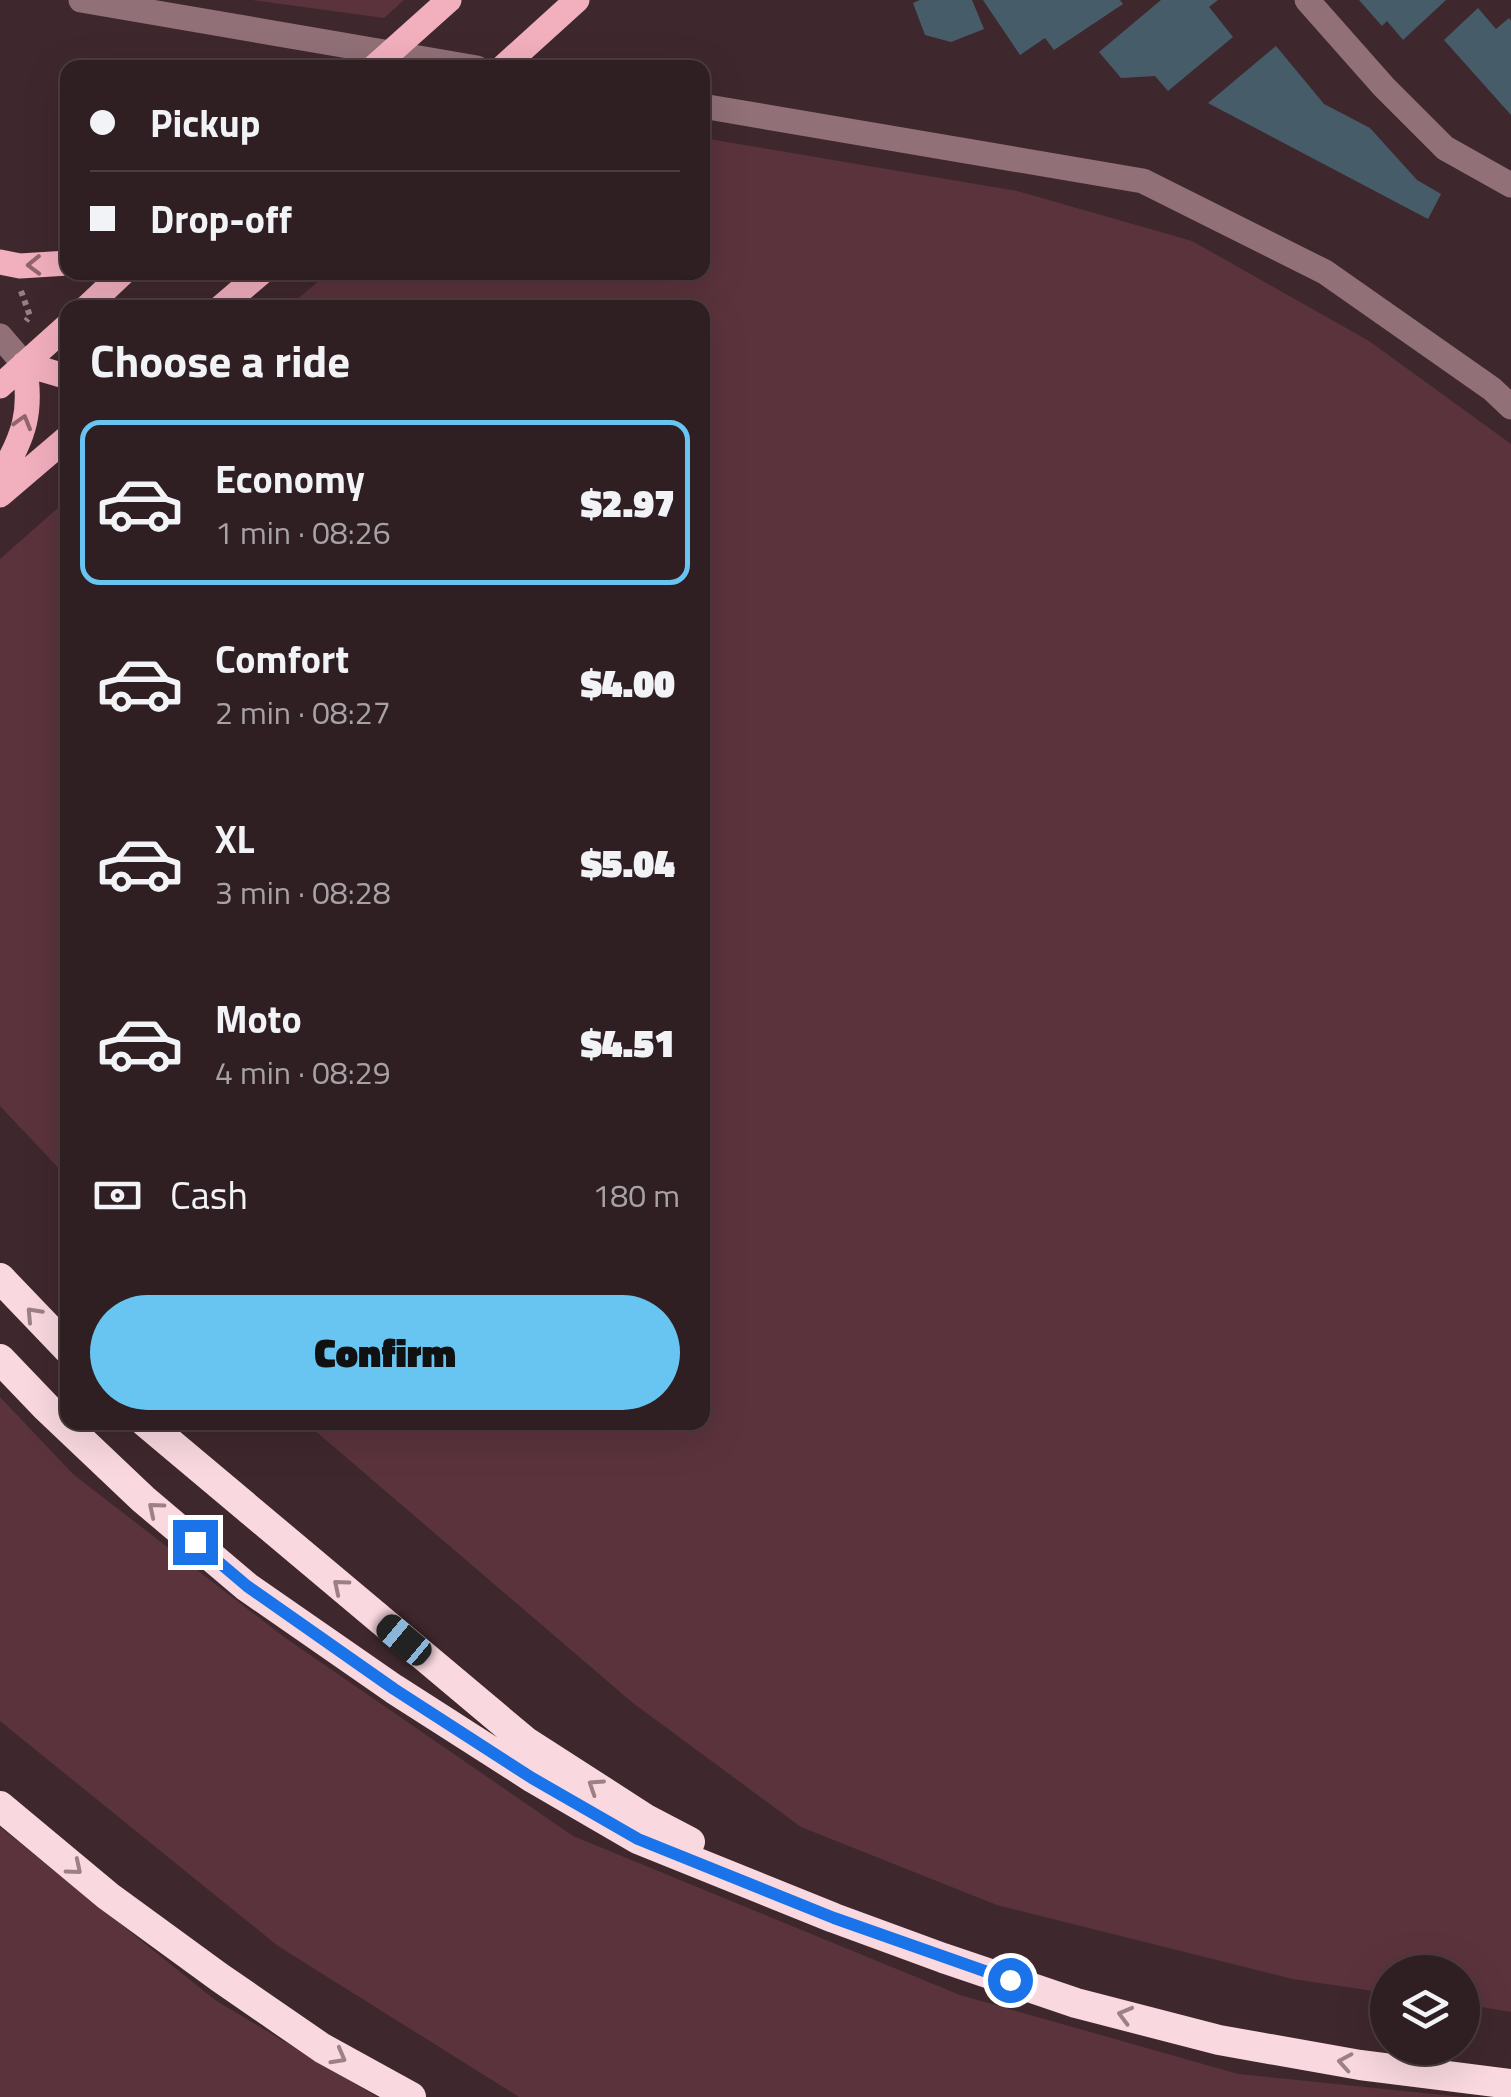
<!DOCTYPE html>
<meta charset="utf-8">
<style>
:root{--surface:#2f1e22;--page:#37272a;--text:#f1f3f6;--muted:#a7a2a5;--line:#4a3c40;--accent:#68c4f0}
body{margin:0;font-family:"Titillium Web",sans-serif;background:var(--page);color:var(--text);height:100vh;display:flex;flex-direction:column;font-size:38px;white-space:nowrap}
*{box-sizing:border-box;margin:0}
p{font-size:32px;color:var(--muted)}
.icon{flex:none;width:55px;height:55px;fill:none;stroke:currentColor;stroke-width:2;stroke-linecap:round;stroke-linejoin:round}
.map{position:relative;flex:1;overflow:hidden}
.side{position:absolute;left:60px;top:300px;width:650px;height:1130px;display:flex;flex-direction:column;background:var(--surface);border-radius:20px;box-shadow:0 10px 40px #0002,0 0 0 2px var(--line)}
.side>*{flex:none}
.banner{position:absolute;left:60px;top:60px;width:650px;height:220px;border-radius:20px;box-shadow:0 10px 40px #0002,0 0 0 2px var(--line);display:grid;align-content:center;height:220px;padding:0 30px;background:var(--surface)}
.fabs{position:absolute;left:1370px;top:1955px;display:grid;gap:20px}
.fabs a{display:grid;place-items:center;width:110px;height:110px;border-radius:50%;background:var(--surface);box-shadow:0 10px 40px #0002,0 0 0 2px var(--line);font-size:50px}
.end{position:absolute;width:45px;height:45px;margin:-22px;border:12px solid #1a73e8;background:#fff;box-shadow:0 0 0 5px #fff}
.from{border-radius:50%}
.car{position:absolute;width:30px;height:60px;margin:-30px -15px;border-radius:12px;box-shadow:0 0 8px 2px #0007;background:linear-gradient(#222 24%,#8ab4d8 0 40%,#222 0 76%,#8ab4d8 0 86%,#222 0)}
.banner b{display:flex;align-items:center;gap:35px;height:95px;font-size:38px}
.banner b+b{border-top:2px solid var(--line)}
.banner i{width:25px;height:25px;background:var(--text)}
ul{padding:0;list-style:none}
li{display:flex;align-items:center;gap:30px;height:165px;margin:0 20px 15px;padding:0 10px;border:5px solid transparent;border-radius:20px}
li div{flex:1}
li b{display:block;font-size:38px}
li em{font-style:normal;font-weight:800}
li.selected{border-color:var(--accent)}
li>.icon{width:90px;height:90px;stroke-width:1.5}
h2{padding:0 30px;font-size:45px;line-height:120px}
.pay{display:flex;align-items:center;gap:25px;height:110px;padding:0 30px;font-size:38px}
.pay p{margin-inline-start:auto}
.primary-button{display:flex;gap:20px;margin-top:auto;padding:20px 30px}
.primary-button a{flex:1;height:115px;border-radius:60px;background:var(--accent);color:#111;font-size:40px;font-weight:800;line-height:115px;text-align:center}
.map>svg:first-child{display:block}
.green{fill:#5b333c}
.building{fill:#465d69}
.lines{fill:none;stroke-linecap:round;stroke-linejoin:round}
.path{stroke:#958185;stroke-width:6;stroke-dasharray:5 5;stroke-linecap:butt}
.minor{stroke:#917077;stroke-width:25}
.major{stroke:#f2afbe;stroke-width:25}
.highway{stroke:#f9d8df;stroke-width:30}
.major-bridge{stroke:#f2afbe;stroke-width:25}
.oneway{stroke:#90656e}
.oneway2{stroke:#9c8086}
.route{stroke:#1a73e8;stroke-width:12}
</style>
<div class="map">
<svg width="1511" height="2097" viewBox="0 0 1511 2097">
<rect width="100%" height="100%" fill="#3f282d"/>
<path class="green" d="M252,0h152l-20,18z
M703,138l314,53 175,50 177,100 142,103v1568l-48,-8 -1,-32h-74l-1,21 -94,-14 -296,-74 -196,-78 -168,-124 -327,-280 396,-1v-1114l-414,-1 40,-34 374,-1z
M67,500v677l-67,-71v-547z
M0,1397l74,78 210,162 289,199 387,159 278,79 225,23h-944l-241,-151 -278,-225z
M0,1827l215,173 162,97h-377z"/>
<path class="building" d="M920,0h52l12,29 -33,13 -26,-7 -12,-32z
M983,0h137l3,4 -69,46 -9,-12 -25,17z
M1161,0h57l-9,7 24,30 -65,54 -13,-15 -34,2 -22,-26z
M1359,0h87l-43,40 -16,-19 -5,5z
M1478,8l18,21 13,-11 2,3v94l-67,-75z
M1276,46l48,58 46,24 47,52 24,14 -13,25 -220,-116z"/>
<g class="lines">
<path class="path" d="M21,291l9,25 -4,5"/>
<path class="minor" d="M81,0l396,68
M1307,0l77,87 61,61 66,37
M702,106l441,75 182,91 167,117 19,18
M0,336l24,28"/>
<path class="major" d="M502,68l75,-68
M0,262l20,4 48,-3
M86,308l38,-36
M220,308l42,-36
M24,364l44,13
M0,386l68,-61
M0,477c24,-40 33,-66 24,-113
M0,495l68,-58"/>
<path class="highway" d="M0,1278l68,71
M0,1359l46,48 97,92 104,88 147,102 139,89 105,61 196,79 109,40 133,45 143,37 141,25 151,19
M145,1422l380,319 121,78 44,23
M0,1806l108,90 111,81 103,71 89,49"/>
<path class="major-bridge" d="M373,68l76,-68"/>
</g>
<defs><path id="oneway-chevron" d="M-2-3.5L2.5 0L-2 3.5" fill="none" stroke-width="1.6" stroke-linecap="round" stroke-linejoin="round" transform="scale(2.5)"/></defs>
<g class="oneway">
<use href="#oneway-chevron" transform="translate(34 265) rotate(179)"/>
<use href="#oneway-chevron" transform="translate(23 422) rotate(-74)"/>
</g>
<g class="oneway2">
<use href="#oneway-chevron" transform="translate(33 1314) rotate(-133)"/>
<use href="#oneway-chevron" transform="translate(155 1509) rotate(-140)"/>
<use href="#oneway-chevron" transform="translate(340 1586) rotate(-140)"/>
<use href="#oneway-chevron" transform="translate(595 1786) rotate(-147)"/>
<use href="#oneway-chevron" transform="translate(75 1868) rotate(40)"/>
<use href="#oneway-chevron" transform="translate(1125 2015) rotate(-165)"/>
<use href="#oneway-chevron" transform="translate(339 2057) rotate(29)"/>
<use href="#oneway-chevron" transform="translate(1345 2062) rotate(-170)"/>
</g>
<g class="lines">
<path class="route" d="M195,1542l52,44 147,103 138,89 106,61 196,79 176,62"/>
</g>
</svg>
<div class="fabs">
<a><svg class="icon" aria-label="layers" viewBox="0 0 24 24"><path d="M12 4l9 5-9 5-9-5zM3 14l9 5 9-5"/></svg></a>
</div>
<i class="end from" style="left:1010px;top:1980px"></i>
<i class="end" style="left:195px;top:1542px"></i>
<i class="car" style="left:404px;top:1640px;rotate:310deg"></i>
<div class="banner">
<b><i class="from"></i>Pickup</b>
<b><i></i>Drop-off</b>
</div>
<section class="side">
<h2>Choose a ride</h2>
<ul>
<li class="selected"><svg class="icon" aria-label="car" viewBox="0 0 24 24"><path d="M5 17H2v-5l4-1 3-4h7l3 4 3 1v5h-3M9 17h6M6 11h13"/><circle cx="7" cy="17" r="2"/><circle cx="17" cy="17" r="2"/></svg><div><b>Economy</b><p>1 min · 08:26</p></div><em>$2.97</em></li>
<li><svg class="icon" aria-label="car" viewBox="0 0 24 24"><path d="M5 17H2v-5l4-1 3-4h7l3 4 3 1v5h-3M9 17h6M6 11h13"/><circle cx="7" cy="17" r="2"/><circle cx="17" cy="17" r="2"/></svg><div><b>Comfort</b><p>2 min · 08:27</p></div><em>$4.00</em></li>
<li><svg class="icon" aria-label="car" viewBox="0 0 24 24"><path d="M5 17H2v-5l4-1 3-4h7l3 4 3 1v5h-3M9 17h6M6 11h13"/><circle cx="7" cy="17" r="2"/><circle cx="17" cy="17" r="2"/></svg><div><b>XL</b><p>3 min · 08:28</p></div><em>$5.04</em></li>
<li><svg class="icon" aria-label="car" viewBox="0 0 24 24"><path d="M5 17H2v-5l4-1 3-4h7l3 4 3 1v5h-3M9 17h6M6 11h13"/><circle cx="7" cy="17" r="2"/><circle cx="17" cy="17" r="2"/></svg><div><b>Moto</b><p>4 min · 08:29</p></div><em>$4.51</em></li>
</ul>
<div class="pay"><svg class="icon" aria-label="cash" viewBox="0 0 24 24"><path d="M3 7h18v10H3z"/><circle cx="12" cy="12" r="2"/></svg>Cash<p>180 m</p></div>
<div class="primary-button"><a>Confirm</a></div>
</section>
</div>
